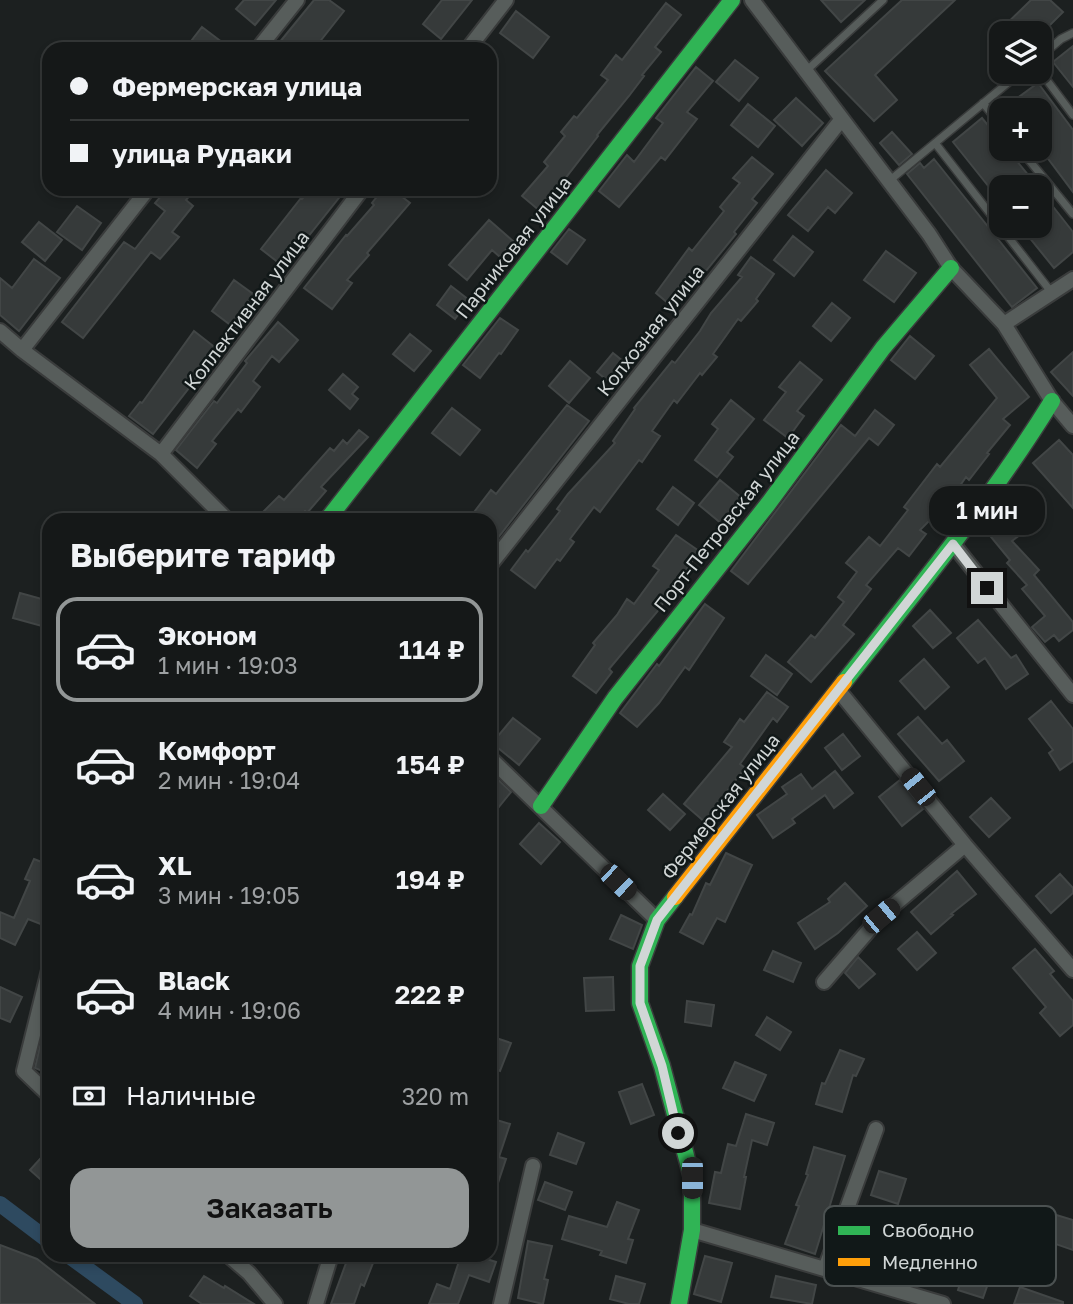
<!DOCTYPE html>
<html lang="ru">
<meta charset="utf-8">
<style>
:root{--surface:#151818;--page:#1e2121;--text:#f1f3f6;--muted:#9da0a2;--line:#343737;--accent:#929696}
body{margin:0;font-family:"Golos Text",sans-serif;background:var(--page);color:var(--text);height:100vh;display:flex;flex-direction:column;font-size:26px;white-space:nowrap}
*{box-sizing:border-box;margin:0}
p{font-size:23px;color:var(--muted)}
.icon{flex:none;width:38px;height:38px;fill:none;stroke:currentColor;stroke-width:2;stroke-linecap:round;stroke-linejoin:round}
.map{position:relative;flex:1;overflow:hidden}
.drawer{position:absolute;left:42px;top:513px;width:455px;height:749px;display:flex;flex-direction:column;background:var(--surface);border-radius:21px;box-shadow:0 4px 10px #0003,0 0 0 2px var(--line)}
.drawer>*{flex:none}
.guide{position:absolute;left:42px;top:42px;width:455px;height:154px;border-radius:21px;box-shadow:0 4px 10px #0003,0 0 0 2px var(--line);display:grid;align-content:center;height:154px;padding:0 28px;background:var(--surface)}
.buttons{position:absolute;left:989px;top:21px;display:grid;gap:14px}
.buttons a{display:grid;place-items:center;width:63px;height:63px;border-radius:14px;background:var(--surface);box-shadow:0 4px 10px #0003,0 0 0 2px var(--line);font-size:35px}
.end{position:absolute;width:32px;height:32px;margin:-16px;border:9px solid #d1d6d6;background:#111;box-shadow:0 0 0 4px #111}
.from{border-radius:50%}
.bubble{position:absolute;height:49px;border-radius:21px;background:var(--surface);box-shadow:0 4px 10px #0003,0 0 0 2px var(--line);font-size:23px;font-weight:600;line-height:49px;text-align:center}
.car{position:absolute;width:21px;height:42px;margin:-21px -10px;border-radius:9px;box-shadow:0 0 5px 2px #0007;background:linear-gradient(#222 24%,#8ab4d8 0 40%,#222 0 76%,#8ab4d8 0 86%,#222 0)}
.guide b{display:flex;align-items:center;gap:24px;height:66px;font-size:26px}
.guide b+b{border-top:2px solid var(--line)}
.guide i{width:18px;height:18px;background:var(--text)}
ul{padding:0;list-style:none}
li{display:flex;align-items:center;gap:21px;height:105px;margin:0 14px 10px;padding:0 14px;border:4px solid transparent;border-radius:21px}
li div{flex:1}
li b{display:block;font-size:26px}
li em{font-style:normal;font-weight:600}
li.on{border-color:var(--accent)}
li>.icon{width:63px;height:63px;stroke-width:1.5}
h2{padding:0 28px;font-size:32px;line-height:84px}
.pay{display:flex;align-items:center;gap:18px;height:77px;padding:0 28px;font-size:26px}
.pay p{margin-inline-start:auto}
.button{display:flex;gap:14px;margin-top:auto;padding:14px 28px}
.button a{flex:1;height:80px;border-radius:21px;background:var(--accent);color:#111;font-size:28px;font-weight:600;line-height:80px;text-align:center}
.map>svg:first-child{display:block}
.lines{fill:none;stroke-linecap:round;stroke-linejoin:round}
.canal{stroke:#2e4a60;stroke-width:16}
.building{fill:#363a3a;stroke:#424646;stroke-width:2}
.lane-casing{stroke:#3a3c3c;stroke-width:10}
.street-casing{stroke:#3a3c3c;stroke-width:18}
.fast-casing{stroke:#3a3c3c;stroke-width:19}
.slow-casing{stroke:#3a3c3c;stroke-width:19}
.lane{stroke:#575d5b;stroke-width:7}
.street{stroke:#575d5b;stroke-width:14}
.fast{stroke:#30b455;stroke-width:16}
.slow{stroke:#ff9f0a;stroke-width:16}
.route{stroke:#d1d6d6;stroke-width:9}
.labels{text-anchor:middle;dominant-baseline:central;stroke-width:5;stroke-linejoin:round;paint-order:stroke}
.street-label{font-size:19px;fill:#d1d6d6;stroke:#111818}
.key{fill:#111818;stroke:#4b5151;stroke-width:2}
.key-label{font-size:19px;fill:#d1d6d6}
</style>
<div class="map">
<svg width="1073" height="1304" viewBox="0 0 1073 1304">
<rect width="100%" height="100%" fill="#1c2020"/>
<g class="lines">
<path class="canal" d="M0,1204l49,37
M68,1255l67,49"/>
</g>
<path class="building" d="M244,0h32l-21,25 -19,-16z
M314,0h15l15,11 -30,38h-28l-7,-6z
M442,0h30l-31,39 -18,-15z
M821,0h44l-24,22z
M902,0h53l-80,75 22,25 -23,21 -49,-50z
M1031,0h19l13,12 -21,21h-45z
M666,3l15,12 -26,32 6,5 -19,23 2,1 -15,20 -32,39 1,1 -58,75 -18,-15 26,-30 -4,-4 21,-26 -4,-4 13,-16 3,2 31,-38 -7,-5 15,-20 6,5z
M516,11l33,26 -16,21 -33,-25z
M202,27l29,22h-46z
M1073,46v41l-20,-25z
M735,60l23,18 -19,23 -23,-19z
M696,67l17,14 -26,31 10,7 -32,41 -4,-3 -42,50 -20,-16 28,-36 7,7 29,-39 -7,-5z
M1038,83l35,47v62l-33,-44v-38h-39z
M796,98l27,25 -21,23 -28,-26z
M748,104l27,22 -17,21 -27,-22z
M982,118l19,23v8h6l31,38h-37v15l-48,-60z
M892,132l20,22 -13,11 -19,-22z
M752,157l21,17 -21,25 5,4 -23,29 2,2 -61,75 -19,-16 33,-45 3,3 32,-40 -4,-4 20,-24 -7,-5z
M934,159l103,129 -25,19 -105,-133 13,-11 4,5z
M826,170l26,23 -17,20 -7,-6 -20,24 -20,-16z
M167,189h28l-9,11 7,6 -21,26 7,5 -19,22 -9,-7 -68,86 -21,-16 62,-80 11,7 30,-38 -10,-8z
M311,189h35l-62,78 -23,-18 40,-51 1,1z
M383,189h9l18,14 -43,50 2,2 -22,25 5,3 -20,26 -28,-21 42,-53 1,1 27,-31 -2,-2z
M1040,190l33,42v20l-19,16 -34,-42h20z
M77,206l24,17 -19,27 -25,-18z
M489,220l24,21 -13,16 -8,-7 -25,30 -18,-15z
M39,222l23,18 -17,21 -23,-19z
M569,229l16,11 -18,24 -16,-12z
M793,236l20,16 -19,24 -20,-16z
M886,251l30,22 -22,29 -30,-22z
M751,257l23,17 -18,25 2,2 -17,20 -3,-2 -25,35 4,3 -15,18 -2,-2 -23,30 -3,-3 -22,31 8,5 -18,26 -3,-2 -39,52 -6,-5 -24,32 4,3 -14,19 -3,-2 -22,29 -24,-18 15,-20 2,2 32,-41 -3,-2 11,-15 47,-51 -2,-2 22,-32 -1,-1 38,-47 3,2 25,-32 11,-18 31,-36 -4,-2z
M34,259l26,19 -41,53 -19,-16v-37l12,10z
M234,280l26,19 -23,31 -25,-19z
M451,286l18,14 -14,19 -18,-14z
M832,303l18,15 -19,23 -18,-15z
M500,318l18,12 -17,24 -2,-1 -19,25 -17,-13z
M278,322l20,18 -19,22 -7,-6 -19,25 7,6 -19,25 -3,-3 -26,32 4,3 -19,24 -21,-18 38,-49 3,2 30,-40 -2,-2z
M194,331l28,22 -18,24 -4,-3 -47,60 -24,-18 11,-14 2,1z
M410,334l21,17 -17,20 -21,-17z
M910,336l24,20 -19,23 -24,-19z
M989,349l40,48 -26,22 7,6 -23,28 2,1 -20,26 -3,-3 -16,23 -30,30 6,4 -17,22 -11,-8 -32,37 5,4 -28,36 11,9 -43,48 -23,-20 23,-27 4,3 29,-36 -6,-5 19,-25 -11,-9 23,-26 11,9 28,-36 -4,-3 33,-43 3,3 57,-69 -27,-33z
M1073,352v44l-22,-24z
M613,353l16,13 -16,19 -16,-13z
M570,361l20,17 -21,25 -20,-17z
M800,362l22,18 -25,31 7,5 -16,22 -24,-18 22,-28 -7,-5z
M343,374l15,13 -6,7 6,5 -8,10 -21,-19z
M731,400l23,19 -27,33 6,5 -16,20 -22,-17 23,-31 -6,-5z
M567,405l22,16 -99,127v-28h-22l23,-30 5,4z
M452,408l28,22 -20,25 -28,-22z
M875,410l19,15 -16,20 -9,-7 -121,146 -17,-13 110,-146 14,11z
M359,430l9,7 -47,50 5,4 -19,22 -2,-2 -9,9h-41l24,-24 5,4 46,-52 4,3 9,-11 4,4z
M1059,440l14,15v53l-40,-45z
M720,480l23,19 -21,25 -23,-19z
M673,487l21,16 -16,22 -21,-16z
M1006,515l15,19 -9,7 27,29 -5,5 39,47v8l-14,11 -5,-6 -9,7 -13,-15 13,-11 -23,-27 5,-4 -20,-22 3,-3 -24,-29z
M676,535l23,16 -42,61 -48,57 3,3 -16,21 -23,-17 22,-31 -2,-2 24,-28 10,-16 7,5 25,-34 -6,-4z
M20,593l29,8v27l-36,-10z
M705,604l19,14 -35,52 -4,-3 -26,36 -22,24 -17,-14 37,-49 2,2z
M930,610l21,23 -18,15 -20,-22z
M978,620l33,38 5,-3 12,19 -22,15 -21,-31 -7,5 -21,-25z
M766,655l26,19 -15,21 -26,-19z
M924,659l25,28 -24,22 -25,-28z
M767,692l21,15 -11,15 -4,-4 -33,46 5,4 -20,26 3,2 -22,27 -22,-19 48,-57 -8,-5 16,-23 4,3z
M1051,701l22,28v32l-13,9 -11,-17 4,-3 -24,-31z
M918,717l24,27 5,-4 17,21 -25,20 -41,-47z
M513,718l27,21 -21,26 -27,-22z
M843,734l17,22 -18,14 -17,-22z
M835,771l18,22 -19,15 -9,-13 -33,24 3,4 -22,15 -16,-23 30,-21 -5,-7 19,-13 11,15z
M490,772l21,20 -21,26z
M900,780l23,29 -21,17 -23,-29z
M663,794l22,20 -15,16 -22,-20z
M991,798l19,20 -21,19 -19,-20z
M539,823l21,19 -19,22 -21,-20z
M726,853l26,12 -27,57 -8,-4 -14,26 -23,-12 10,-18 2,1 14,-32 4,2z
M34,859l15,6v45l-6,15 -15,-6 -13,26 -15,-7v-26l14,6 16,-37 -5,-2z
M957,871l19,23 -25,20 2,1 -22,19 -20,-22z
M1060,874l13,14v5l-22,20 -15,-17z
M845,883l22,23 -29,27 -23,16 -17,-26 32,-21 -2,-3z
M621,915l21,10 -9,24 -23,-10z
M917,932l19,21 -19,17 -19,-21z
M1035,949l19,22 -4,3 23,27v24l-13,11 -20,-23 6,-6 -33,-39z
M773,951l28,12 -8,19 -29,-12z
M858,957l17,17 -16,14 -14,-15z
M613,977l1,33 -28,1 -2,-33z
M0,987l22,10 -12,25 -10,-4z
M687,1001l27,4 -3,21 -26,-4z
M767,1017l24,15 -11,18 -24,-15z
M49,1026v48l-14,-6 5,-22z
M490,1036l21,7 -11,28 -10,-4z
M840,1050l24,9 -8,17 -3,-1 -11,37 -26,-8 6,-21 3,1z
M735,1062l31,13 -12,26 -31,-13z
M642,1084l12,31 -23,9 -12,-32z
M746,1114l28,9 -7,22 -15,-5 -8,37h2l-6,32 -31,-6 6,-31 6,1 7,-29 8,2z
M490,1118l20,6 -11,33 7,2 -14,42h-2z
M558,1133l26,10 -8,21 -26,-9z
M814,1147l31,9 -30,98 -30,-10 14,-38 -3,-1 12,-30 -2,-1z
M49,1149v38l-19,-17z
M879,1171l27,8 -8,25 -27,-9z
M545,1182l27,10 -7,18 -27,-10z
M617,1202l22,8 -11,29 5,1 -7,23 -26,-8 2,-4 -40,-12 7,-23 38,11z
M1053,1214l20,6v30l-29,-10z
M528,1241l24,5 -8,33 4,1 -5,24 -25,-6z
M0,1245l37,14 58,45h-95z
M349,1255l24,8 -9,23 -3,-2 -7,20h-23z
M461,1255h13l22,7 -7,20 -20,-7 -11,29h-29l8,-20 13,5z
M705,1256l27,7 -11,39 -27,-8z
M966,1264l26,8 -9,26 -25,-8z
M204,1276l20,12 1,-2 29,18h-52l-12,-8z
M616,1276l29,8 -6,20h-10l-19,-5z
M776,1276l40,9 -4,19 -41,-7z
M1020,1287l43,15v2h-49z"/>
<g class="lines">
<g class="lane-casing">
<path id="lane" d="M1040,57l21,-18 12,-6
M806,71l77,-71
M1040,71l33,44
M983,103l18,22
M935,143l117,150
M1020,149l53,65
M889,181l132,-109"/>
</g>
<g class="street-casing">
<path id="street" d="M752,0l177,234 22,34 53,56 48,77 21,25
M258,49l39,-49
M468,49l38,-49
M1004,324l69,-45
M0,331l22,19 139,104 66,66
M22,350l126,-161
M161,454l201,-265
M953,544l120,151
M490,565l351,-445
M839,691l126,154 108,125
M490,758l167,162
M49,970l-25,101 25,24
M824,982l57,-66 84,-71
M692,1230l251,74
M228,1255l21,18 26,31
M825,1269l51,-140
M316,1304l15,-49
M501,1304l32,-138"/>
</g>
<g class="fast-casing">
<path id="fast" d="M327,520l405,-520
M844,682c72,-91 147,-182 208,-281
M541,806l74,-108 153,-194 115,-156 68,-80
M675,897l-18,23 -17,46v37l22,63 30,112v52l-13,74"/>
</g>
<g class="slow-casing">
<path id="slow" d="M675,897l169,-215"/>
</g>
<use href="#lane" class="lane"/>
<use href="#street" class="street"/>
<use href="#fast" class="fast"/>
<use href="#slow" class="slow"/>
</g>
<g class="lines">
<path class="route" d="M678,1133l-16,-67 -22,-63v-37l17,-46 296,-376 34,44"/>
</g>
<g class="labels">
<g class="street-label">
<text transform="translate(513 247) rotate(-52)">Парниковая улица</text>
<text transform="translate(246 310) rotate(-53)">Коллективная улица</text>
<text transform="translate(650 330) rotate(-52)">Колхозная улица</text>
<text transform="translate(726 521) rotate(-52)">Порт-Петровская улица</text>
<text transform="translate(720 806) rotate(-52)">Фермерская улица</text>
</g>
</g>
<rect x="824" y="1206" width="232" height="80" rx="10" class="key"/>
<rect x="838" y="1226" width="32" height="9" fill="#30b455"/>
<rect x="838" y="1258" width="32" height="8" fill="#ff9f0a"/>
<g class="key-label">
<text x="882" y="1237">Свободно</text>
<text x="882" y="1269">Медленно</text>
</g>
</svg>
<div class="buttons">
<a><svg class="icon" aria-label="layers" viewBox="0 0 24 24"><path d="M12 4l9 5-9 5-9-5zM3 14l9 5 9-5"/></svg></a>
<a>+</a>
<a>−</a>
</div>
<i class="end from" style="left:678px;top:1133px"></i>
<i class="end" style="left:987px;top:588px"></i>
<div class="bubble" style="left:929px;top:486px;width:116px">1 мин</div>
<i class="car" style="left:918px;top:787px;rotate:321deg"></i>
<i class="car" style="left:618px;top:882px;rotate:134deg"></i>
<i class="car" style="left:881px;top:916px;rotate:50deg"></i>
<i class="car" style="left:692px;top:1178px;rotate:180deg"></i>
<div class="guide">
<b><i class="from"></i>Фермерская улица</b>
<b><i></i>улица Рудаки</b>
</div>
<section class="drawer">
<h2>Выберите тариф</h2>
<ul>
<li class="on"><svg class="icon" aria-label="car" viewBox="0 0 24 24"><path d="M5 17H2v-5l4-1 3-4h7l3 4 3 1v5h-3M9 17h6M6 11h13"/><circle cx="7" cy="17" r="2"/><circle cx="17" cy="17" r="2"/></svg><div><b>Эконом</b><p>1 мин · 19:03</p></div><em>114 ₽</em></li>
<li><svg class="icon" aria-label="car" viewBox="0 0 24 24"><path d="M5 17H2v-5l4-1 3-4h7l3 4 3 1v5h-3M9 17h6M6 11h13"/><circle cx="7" cy="17" r="2"/><circle cx="17" cy="17" r="2"/></svg><div><b>Комфорт</b><p>2 мин · 19:04</p></div><em>154 ₽</em></li>
<li><svg class="icon" aria-label="car" viewBox="0 0 24 24"><path d="M5 17H2v-5l4-1 3-4h7l3 4 3 1v5h-3M9 17h6M6 11h13"/><circle cx="7" cy="17" r="2"/><circle cx="17" cy="17" r="2"/></svg><div><b>XL</b><p>3 мин · 19:05</p></div><em>194 ₽</em></li>
<li><svg class="icon" aria-label="car" viewBox="0 0 24 24"><path d="M5 17H2v-5l4-1 3-4h7l3 4 3 1v5h-3M9 17h6M6 11h13"/><circle cx="7" cy="17" r="2"/><circle cx="17" cy="17" r="2"/></svg><div><b>Black</b><p>4 мин · 19:06</p></div><em>222 ₽</em></li>
</ul>
<div class="pay"><svg class="icon" aria-label="cash" viewBox="0 0 24 24"><path d="M3 7h18v10H3z"/><circle cx="12" cy="12" r="2"/></svg>Наличные<p>320 m</p></div>
<div class="button"><a>Заказать</a></div>
</section>
</div>
